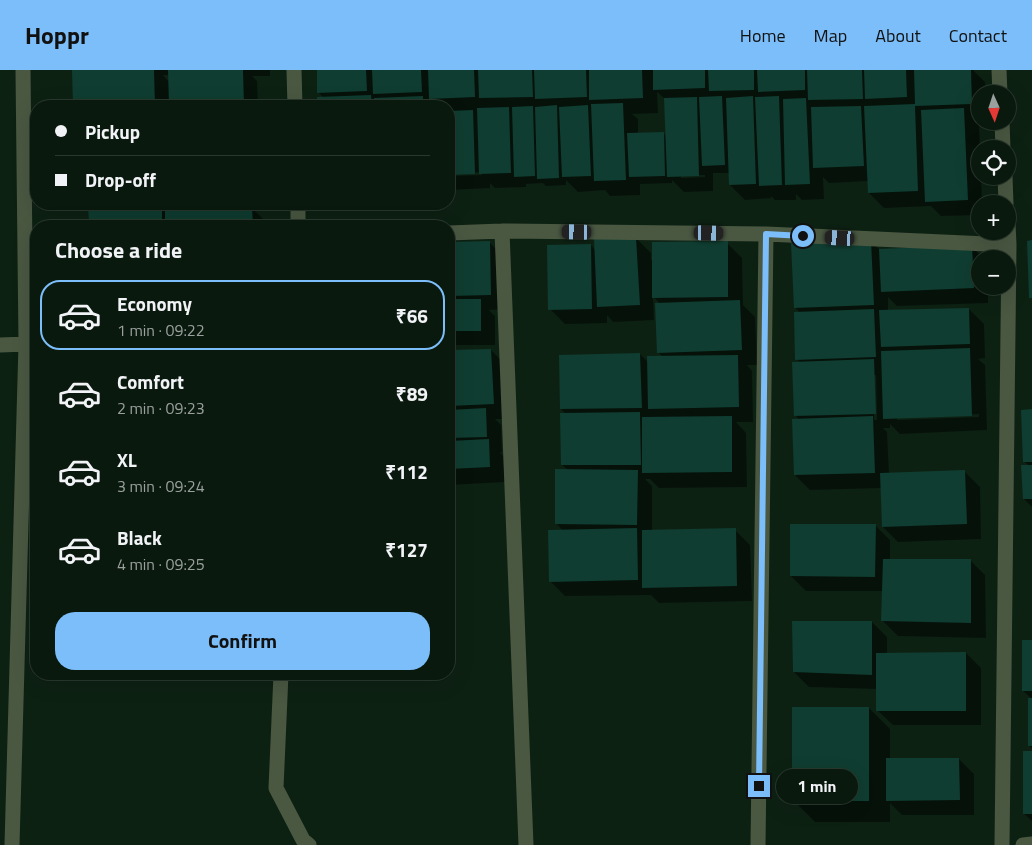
<!DOCTYPE html>
<meta charset="utf-8">
<style>
:root{--surface:#0a190e;--page:#132217;--text:#f1f3f6;--muted:#99a09e;--line:#2a382e;--accent:#7cbef9}
body{margin:0;font-family:"Titillium Web",sans-serif;background:var(--page);color:var(--text);height:100vh;display:flex;flex-direction:column;font-size:19px;white-space:nowrap}
*{box-sizing:border-box;margin:0}
p{font-size:16px;color:var(--muted)}
.icon{flex:none;width:28px;height:28px;fill:none;stroke:currentColor;stroke-width:2;stroke-linecap:round;stroke-linejoin:round}
.map{position:relative;flex:1;overflow:hidden}
.sheet{position:absolute;left:30px;top:150px;width:425px;height:460px;display:flex;flex-direction:column;background:var(--surface);border-radius:20px;box-shadow:0 5px 20px #0002,0 0 0 1px var(--line)}
.sheet>*{flex:none}
.hud{position:absolute;left:30px;top:30px;width:425px;height:110px;border-radius:20px;box-shadow:0 5px 20px #0002,0 0 0 1px var(--line);display:grid;align-content:center;height:110px;padding:0 25px;background:var(--surface)}
.needle{width:32px;rotate:177deg}
.controls{position:absolute;left:971px;top:15px;display:grid;gap:10px}
.controls a{display:grid;place-items:center;width:45px;height:45px;border-radius:50%;background:var(--surface);box-shadow:0 5px 20px #0002,0 0 0 1px var(--line);font-size:25px}
.end{position:absolute;width:22px;height:22px;margin:-11px;border:6px solid #7cbef9;background:#111;box-shadow:0 0 0 2px #111}
.from{border-radius:50%}
.bubble{position:absolute;height:35px;border-radius:18px;background:var(--surface);box-shadow:0 5px 20px #0002,0 0 0 1px var(--line);font-size:16px;font-weight:700;line-height:35px;text-align:center}
.car{position:absolute;width:15px;height:30px;margin:-15px -8px;border-radius:6px;box-shadow:0 0 4px 1px #0007;background:linear-gradient(#222 24%,#8ab4d8 0 40%,#222 0 76%,#8ab4d8 0 86%,#222 0)}
.hud b{display:flex;align-items:center;gap:18px;height:48px;font-size:19px}
.hud b+b{border-top:1px solid var(--line)}
.hud i{width:12px;height:12px;background:var(--text)}
ul{padding:0;list-style:none}
li{display:flex;align-items:center;gap:15px;height:70px;margin:0 10px 8px;padding:0 15px;border:2px solid transparent;border-radius:20px}
li div{flex:1}
li b{display:block;font-size:19px}
li em{font-style:normal;font-weight:700}
li.selected{border-color:var(--accent)}
li>.icon{width:45px;height:45px;stroke-width:1.5}
h2{padding:0 25px;font-size:22px;line-height:60px}
.primary-button{display:flex;gap:10px;margin-top:auto;padding:10px 25px}
.primary-button a{flex:1;height:58px;border-radius:20px;background:var(--accent);color:#111;font-size:20px;font-weight:700;line-height:58px;text-align:center}
header{display:flex;align-items:center;gap:30px;box-sizing:border-box;height:70px;padding:0 25px;background:var(--accent);color:#111}
header strong{font-size:24px}
nav{display:flex;gap:28px;margin-inline-start:auto;font-size:18px}
.map>svg:first-child{display:block}
.shadow{fill:#0007;fill-rule:evenodd}
.building{fill:#103d31}
.lines{fill:none;stroke-linecap:round;stroke-linejoin:round}
.minor{stroke:#4a5842;stroke-width:15}
.route{stroke:#7cbef9;stroke-width:6}
</style>
<header>
<strong>Hoppr</strong>
<nav><a>Home</a><a>Map</a><a>About</a><a>Contact</a></nav>
</header>
<div class="map">
<svg width="1032" height="775" viewBox="0 0 1032 775">
<rect width="100%" height="100%" fill="#0d2113"/>
<path class="shadow" d="M74,0h196v6h-18l5,5 1,25h-184zM163,5h6v7z
M318,0h655l12,12 1,12h-6v25h-7l6,5 3,80h-2v11l-39,1 -10,-10 -47,2 -15,-15 -1,-12 -39,2 -6,-6 1,22 -22,1 -6,-6v6h-21l-4,-4v2l-26,2 -15,-15v-12h-17v18l-29,1 -12,-12v3l-32,1v11l-30,1 -5,-6 -27,2 -12,-12v5l-20,1 -3,-3 -17,1v3l-31,1 -5,-5v5l-41,2v-14l33,-1v-3l-33,2v-68h-11l-2,-2v2h-117l-1,-8h6l-5,-5zM657,22l9,8 1,37 -4,-4 -25,1v-15l-6,-5 26,-1zM681,105h24v2l-24,1z
M90,134h86v6l76,-2 15,15v3h-175l-2,-2z
M636,168l15,15v7l76,-17 15,15 1,47 12,12 2,48h-10l5,6 1,51h-17l10,11 1,54 -88,1 -9,-9h-5l7,7v45l83,-1 15,15 2,56 -93,2 -8,-8 -86,1 -15,-15 13,-50 -7,-8 12,-53 -6,-5 5,-50 -6,-6 79,-55 9,9 14,-6 -5,-5 2,-48 -7,-8 1,24 -41,2 -6,-7v8l-42,1 -15,-15 41,-64 4,5z
M871,171l9,9 92,-3 12,12h-4v27h8v17l-91,3 -9,-9v14l81,-2 15,15 1,34 -7,1 7,6 2,65 -87,4 -10,-10v4h-7l4,4 2,42 76,-2 15,15 1,52 -83,3 -15,-15 -1,-39 -72,2 -15,-15 4,-55 -3,-4 5,-53 -5,-4 4,-46 -5,-6zM873,305h3l1,45h-3zM979,344v3l-82,3v-3z
M449,173h41l15,15 1,51 -17,1 6,6v29h-46z
M491,280l15,15 2,54h-13l6,6 1,27h-2l3,4 2,26 -56,3v-133z
M1032,341v96l-8,-8 5,-33 -5,-5z
M875,455l15,15v20h80l15,15 1,63 -88,-2 -15,-15v-30h-77l-15,-15z
M872,552l15,15v17l79,-1 15,15v57h-88l-16,-15 1,-21 -69,-2 -15,-15z
M1032,572v106l-3,-2 3,-47 -9,-8z
M869,638l21,21v30h69l15,15v41h-72l-12,-12v19h-75l-21,-21z
M1032,683v68l-8,-7z"/>
<path class="building" d="M72,0h82l1,36h-82z
M168,0h75l1,36h-75z
M317,0h49l1,21 -50,2z
M372,0h49l1,22 -49,2z
M428,0h46l1,27 -46,2z
M478,0h54l1,27 -54,1z
M534,0h52l1,27 -52,2z
M589,0h53l1,28 -54,2z
M653,0h52v18l-52,2z
M708,0h46v20l-45,1z
M757,0h48v20l-47,2z
M807,0h55l1,29 -55,1z
M864,0h42l1,27 -42,2z
M914,0h57l1,34 -57,2 3,85 -50,2 -4,-87 51,-2z
M371,25l1,11h-55v-9z
M423,26v10h-49v-8z
M722,26l3,69 -23,1 -3,-69z
M753,26l3,88 -27,1 -3,-87z
M779,26l3,89 -23,1 -4,-89z
M697,27l2,79 -32,1 -3,-79z
M806,28l4,86 -25,1 -2,-86z
M623,33l3,77 -32,1 -3,-77z
M557,35l2,73 -22,1 -2,-72z
M588,35l3,71 -29,1 -3,-70z
M533,36l2,70 -21,1 -2,-70z
M861,36l3,60 -51,2 -2,-61z
M509,37l2,66 -32,1 -2,-66z
M964,38l4,92 -43,2 -4,-92z
M473,40l2,64 -26,1v-64z
M664,62l1,44 -36,1 -2,-44z
M88,134h74v19l-73,1z
M252,137l1,19h-88v-16z
M636,167l4,68 -43,2 -3,-68z
M871,170l3,65 -80,3 -3,-65z
M1032,170v58h-3l-2,-57z
M490,171l1,54 -42,1v-54z
M728,171v56l-76,1v-56z
M591,174l1,65 -44,1 -1,-65z
M972,175l2,43 -93,4 -2,-43z
M449,229h32v32h-32z
M740,230l2,50 -85,3 -2,-50z
M969,238l1,36 -89,3 -2,-37z
M874,239l2,48 -81,3 -1,-48z
M970,278l2,68 -89,3 -2,-68z
M491,279l3,55 -45,2v-56z
M640,283l2,55 -82,1 -1,-54z
M738,285l1,52 -91,2 -1,-53z
M874,289l2,55 -82,2 -2,-54z
M486,338l1,29 -38,1v-28z
M1032,339v53h-9l-2,-52z
M640,342l1,53h-80l-1,-52z
M732,346v56l-90,1v-56z
M873,346l2,57 -81,2 -2,-56z
M489,369l1,28 -41,2v-28z
M1021,395h11v34h-9z
M555,399l83,1 -1,55 -82,-1z
M965,400l2,54 -85,3 -2,-54z
M790,454h86l-1,53 -85,-1z
M637,458l1,52 -89,2 -1,-52z
M736,458l1,58 -95,2v-58z
M883,489h88v64l-90,-2z
M792,551h80v54l-79,-3z
M1022,570h10v51h-10z
M966,582v59h-90v-58z
M1028,628h4v48h-4z
M792,637h77v94h-77z
M1023,681h9v63h-9z
M886,688h73l1,42 -74,1z"/>
<g class="lines">
<path class="minor" d="M294,0l1,36
M999,0l1,24
M1002,51l1,28
M1005,106l1,28
M298,134v22
M502,161l24,614
M449,163l53,-2 264,3 243,11
M0,275l26,-1
M281,604l-5,114 27,52 6,5
M12,775l14,-501 -3,-274
M758,775l8,-611
M1002,775l7,-600 -1,-22
M1023,775l9,-1"/>
</g>
<g class="lines">
<path class="route" d="M759,716l7,-552 37,2"/>
</g>
</svg>
<div class="controls">
<a><svg class="needle" viewBox="-14 -14 28 28"><path d="M0-13l5 13h-10z" fill="#e53935"/><path d="M0 13l5-13h-10z" fill="#99a09e"/></svg></a>
<a><svg class="icon" aria-label="locate" viewBox="0 0 24 24"><circle cx="12" cy="12" r="6"/><path d="M12 2v4M12 18v4M2 12h4M18 12h4"/></svg></a>
<a>+</a>
<a>−</a>
</div>
<i class="end from" style="left:803px;top:166px"></i>
<i class="end" style="left:759px;top:716px"></i>
<div class="bubble" style="left:776px;top:699px;width:82px">1 min</div>
<i class="car" style="left:577px;top:162px;rotate:271deg"></i>
<i class="car" style="left:709px;top:163px;rotate:91deg"></i>
<i class="car" style="left:840px;top:168px;rotate:273deg"></i>
<div class="hud">
<b><i class="from"></i>Pickup</b>
<b><i></i>Drop-off</b>
</div>
<section class="sheet">
<h2>Choose a ride</h2>
<ul>
<li class="selected"><svg class="icon" aria-label="car" viewBox="0 0 24 24"><path d="M5 17H2v-5l4-1 3-4h7l3 4 3 1v5h-3M9 17h6M6 11h13"/><circle cx="7" cy="17" r="2"/><circle cx="17" cy="17" r="2"/></svg><div><b>Economy</b><p>1 min · 09:22</p></div><em>₹66</em></li>
<li><svg class="icon" aria-label="car" viewBox="0 0 24 24"><path d="M5 17H2v-5l4-1 3-4h7l3 4 3 1v5h-3M9 17h6M6 11h13"/><circle cx="7" cy="17" r="2"/><circle cx="17" cy="17" r="2"/></svg><div><b>Comfort</b><p>2 min · 09:23</p></div><em>₹89</em></li>
<li><svg class="icon" aria-label="car" viewBox="0 0 24 24"><path d="M5 17H2v-5l4-1 3-4h7l3 4 3 1v5h-3M9 17h6M6 11h13"/><circle cx="7" cy="17" r="2"/><circle cx="17" cy="17" r="2"/></svg><div><b>XL</b><p>3 min · 09:24</p></div><em>₹112</em></li>
<li><svg class="icon" aria-label="car" viewBox="0 0 24 24"><path d="M5 17H2v-5l4-1 3-4h7l3 4 3 1v5h-3M9 17h6M6 11h13"/><circle cx="7" cy="17" r="2"/><circle cx="17" cy="17" r="2"/></svg><div><b>Black</b><p>4 min · 09:25</p></div><em>₹127</em></li>
</ul>
<div class="primary-button"><a>Confirm</a></div>
</section>
</div>
